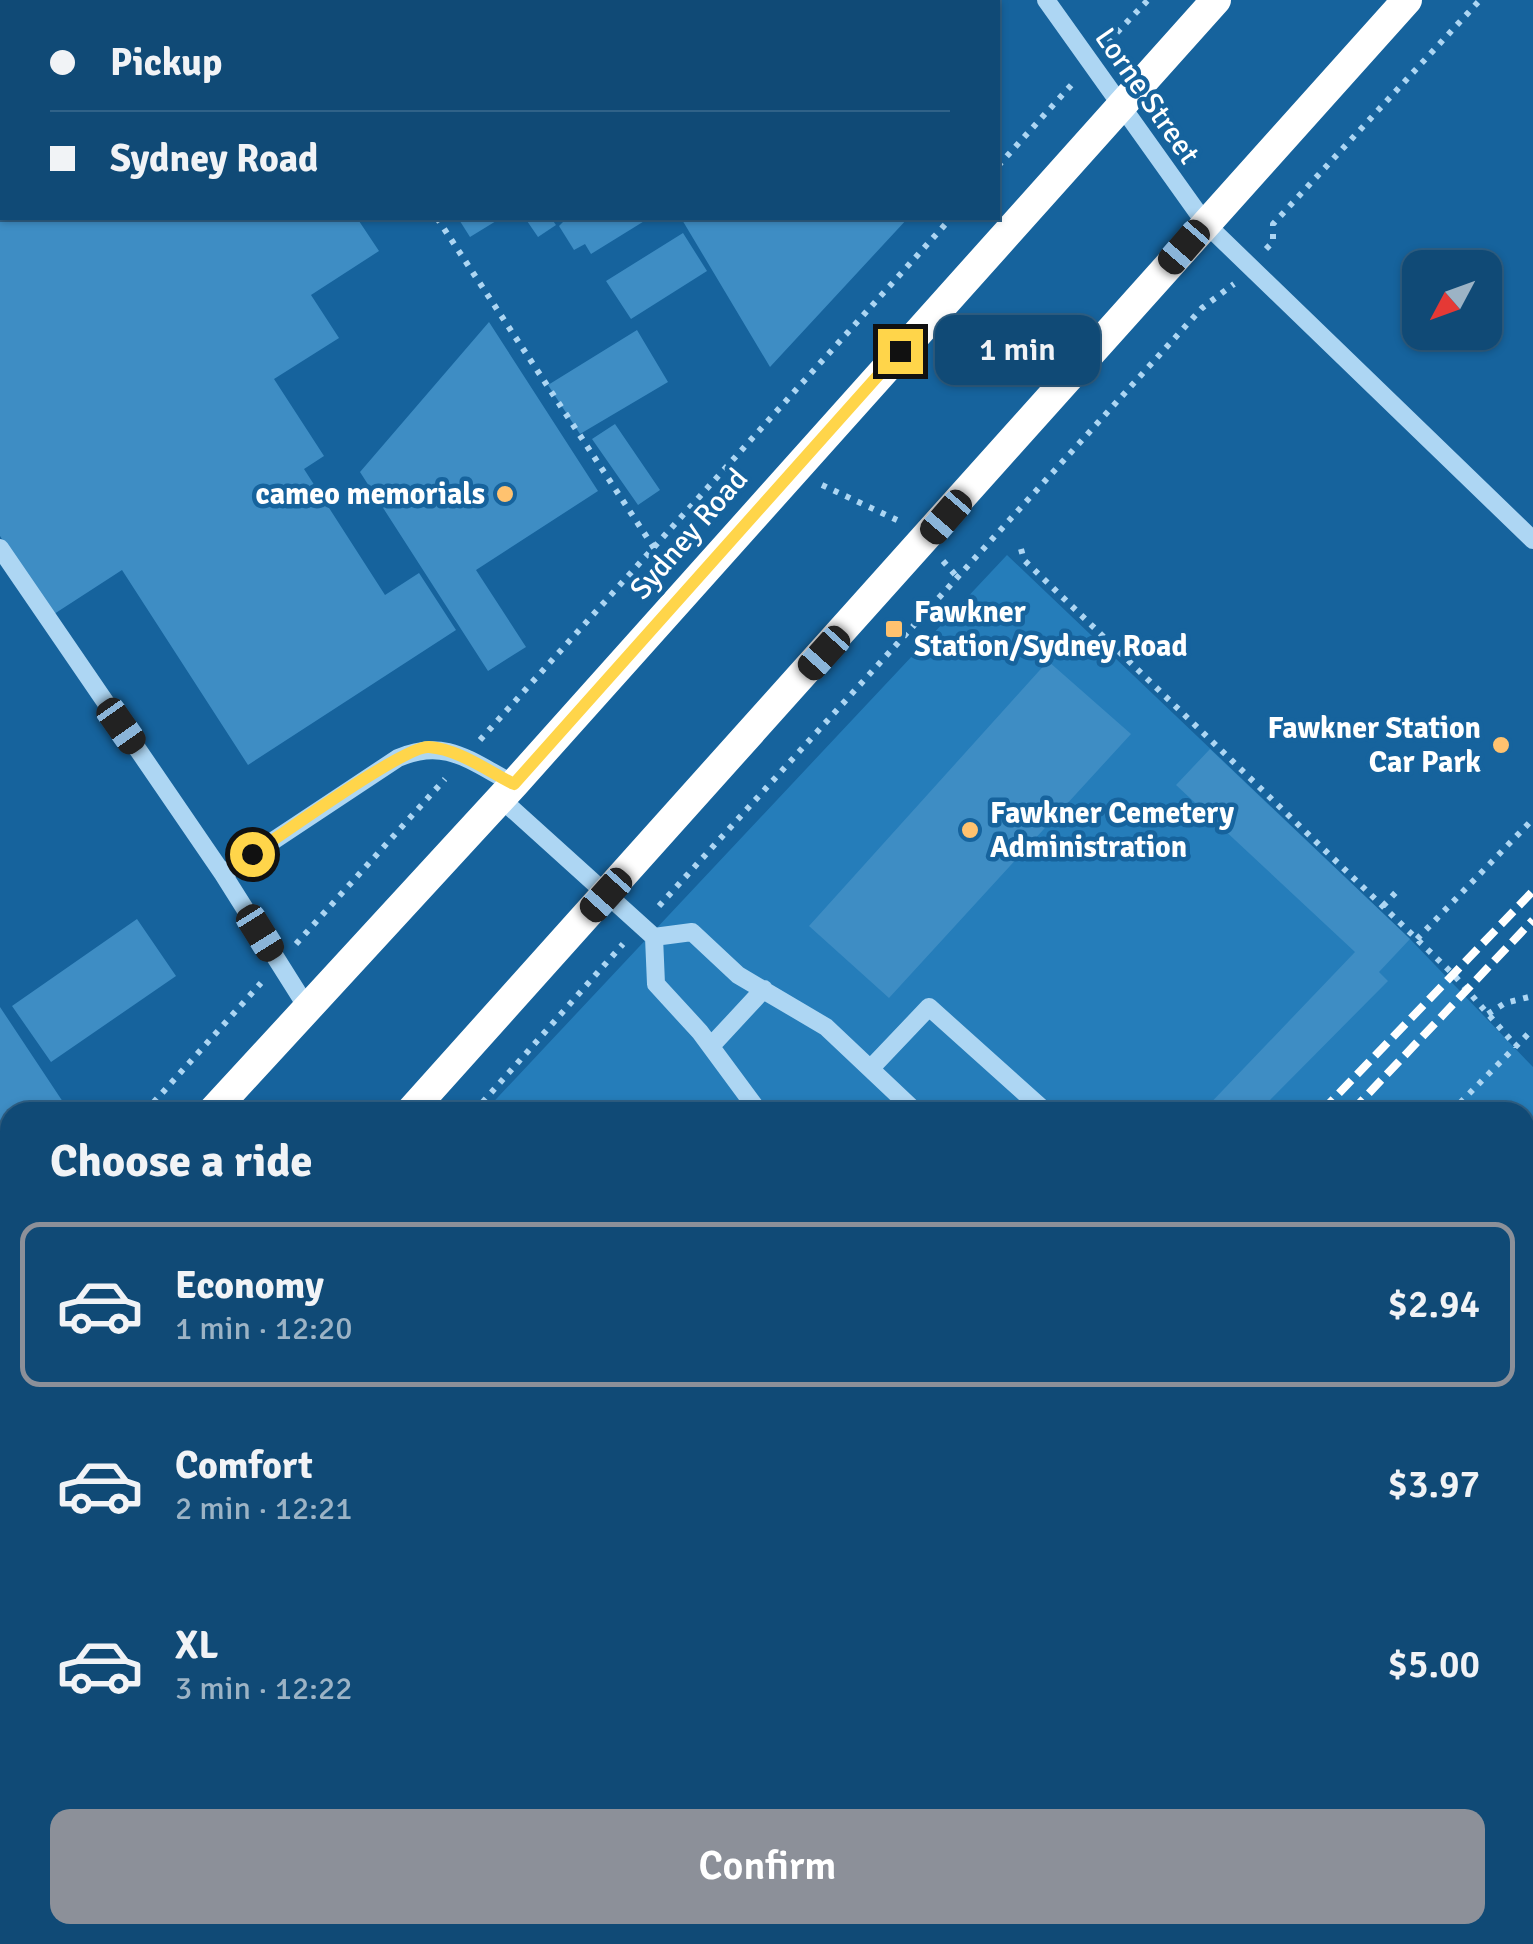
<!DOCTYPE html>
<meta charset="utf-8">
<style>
:root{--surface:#104a76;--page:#19517b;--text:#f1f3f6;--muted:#9cb3c5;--line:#306288;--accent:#8c9099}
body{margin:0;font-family:Signika,sans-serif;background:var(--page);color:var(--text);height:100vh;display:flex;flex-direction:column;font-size:38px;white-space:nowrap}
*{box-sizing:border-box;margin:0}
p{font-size:32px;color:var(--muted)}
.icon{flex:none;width:55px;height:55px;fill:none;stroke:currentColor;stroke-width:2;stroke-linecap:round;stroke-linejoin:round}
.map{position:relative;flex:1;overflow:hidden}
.sheet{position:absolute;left:0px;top:1102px;width:1535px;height:842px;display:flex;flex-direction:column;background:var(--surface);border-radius:30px 30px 0 0;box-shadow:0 2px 8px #0004,0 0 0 2px var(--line)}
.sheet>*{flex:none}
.top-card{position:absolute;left:0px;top:0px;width:1000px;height:220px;box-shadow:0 2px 8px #0004,0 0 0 2px var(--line);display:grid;align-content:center;height:220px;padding:0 50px;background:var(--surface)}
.needle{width:65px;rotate:229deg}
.controls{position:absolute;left:1402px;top:250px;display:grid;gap:20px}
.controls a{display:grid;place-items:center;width:100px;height:100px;border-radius:20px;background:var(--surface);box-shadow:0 2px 8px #0004,0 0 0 2px var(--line);font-size:50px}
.end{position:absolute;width:45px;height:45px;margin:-22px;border:12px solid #ffd54a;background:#111;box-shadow:0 0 0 5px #111}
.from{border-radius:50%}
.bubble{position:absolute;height:70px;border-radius:20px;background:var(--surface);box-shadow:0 2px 8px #0004,0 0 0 2px var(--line);font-size:32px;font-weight:600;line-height:70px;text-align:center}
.car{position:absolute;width:30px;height:60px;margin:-30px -15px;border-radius:12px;box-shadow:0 0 8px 2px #0007;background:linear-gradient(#222 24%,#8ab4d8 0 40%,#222 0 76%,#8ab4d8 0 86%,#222 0)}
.top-card b{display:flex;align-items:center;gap:35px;height:95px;font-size:38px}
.top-card b+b{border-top:2px solid var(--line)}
.top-card i{width:25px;height:25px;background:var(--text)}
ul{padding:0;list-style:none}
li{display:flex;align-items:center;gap:30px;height:165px;margin:0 20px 15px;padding:0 30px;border:5px solid transparent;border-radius:20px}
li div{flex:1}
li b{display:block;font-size:38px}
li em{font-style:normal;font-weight:600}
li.current{border-color:var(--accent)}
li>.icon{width:90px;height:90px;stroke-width:1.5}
h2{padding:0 50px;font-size:45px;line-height:120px}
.action{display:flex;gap:20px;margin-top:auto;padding:20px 50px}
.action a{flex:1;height:115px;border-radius:20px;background:var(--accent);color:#fff;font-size:40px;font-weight:600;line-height:115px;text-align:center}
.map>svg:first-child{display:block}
.green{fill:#257dba}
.building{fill:#3e8dc4}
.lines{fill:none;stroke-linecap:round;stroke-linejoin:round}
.path{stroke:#add6f3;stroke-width:6;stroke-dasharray:5 8;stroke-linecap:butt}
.minor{stroke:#add6f3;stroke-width:18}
.highway{stroke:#fff;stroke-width:30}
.rail{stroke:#fff;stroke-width:8;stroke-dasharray:18 8;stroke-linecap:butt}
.route{stroke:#ffd54a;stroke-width:12}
.poi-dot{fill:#ffc26f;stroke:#16639d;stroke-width:4}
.labels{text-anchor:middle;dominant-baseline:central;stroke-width:9;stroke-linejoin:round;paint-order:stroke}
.street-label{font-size:30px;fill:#fff;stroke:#16639d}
.poi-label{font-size:30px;font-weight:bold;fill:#fff;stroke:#16639d;text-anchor:end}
</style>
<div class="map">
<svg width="1533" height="1944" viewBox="0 0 1533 1944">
<rect width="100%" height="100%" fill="#16639d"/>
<path class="green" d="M1007,555l403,384 123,128v877h-1533v-296l10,-11v298h1515v-823h-1041z"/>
<path class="building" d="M0,218h357l22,33 -68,44 28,43 -65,41 50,77 -20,13 81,126 34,-22 37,57 -208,135 -126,-195 -71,46 -51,-80z
M458,218h43l-31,19z
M525,218h26l5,7 -18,12z
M567,218h78l1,2 -55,34 -6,-10 -11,6 -15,-24z
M681,218l21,1 206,-1 -138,149z
M683,233l24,38 -76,48 -25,-38z
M489,322l109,169 -122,79 50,77 -38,24 -128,-199z
M637,330l31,52 -88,52 -32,-49z
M615,424l45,66 -22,15 -46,-66z
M1048,661l83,73 -242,264 -80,-72z
M1210,749l200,190 -31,33 9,9 -130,131h-56l153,-160 -179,-167z
M137,919l39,57 -125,86 -39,-56z
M0,1007l65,98 -11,7h-44v29l-10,7z"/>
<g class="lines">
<path class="path" d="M295,0l2,2
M1108,42l40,-42
M998,166l76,-84
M437,218l217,330
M1266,249l7,-7v-18l207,-224
M822,485l75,35
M1021,549l3,11 429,414 63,72
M943,561l16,18
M480,740l471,-522
M659,906l543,-598 32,-24
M1383,906l15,-16
M1417,939l116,-120
M296,944l149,-165
M1488,1014l17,-11 28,-7
M145,1112l116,-129
M474,1112l149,-168
M1451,1112l82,-83
M0,1273l10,-11
M0,1631l10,-11
M648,1944l8,-9"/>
<path class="minor" d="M1046,0l159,223 328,317
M461,2l2,-2
M0,548l223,326 85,135
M500,798l154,139 2,47 44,48 59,80
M223,874l175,-116c48,-21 73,4 116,26
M654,937l38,-5 46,43 88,52 90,85
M711,1046l53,-57
M871,1068l58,-61 117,105
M1525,1282l8,-3
M1525,1458h8
M1525,1730l8,8
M1525,1795l8,8
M421,1944l9,-9
M947,1944l5,-9
M1193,1944l1,-9"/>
<path class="highway" d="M212,1112l302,-328 702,-784
M410,1112l997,-1112
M0,1343l10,-10
M0,1567l10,-11"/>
<path class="rail" d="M1321,1112l212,-221
M1351,1112l182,-192
M529,1944l9,-9
M558,1944l9,-9"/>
</g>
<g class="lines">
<path class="route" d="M252,854c29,-18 153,-109 177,-107 29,2 59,24 85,37l386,-433"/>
</g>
<g class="poi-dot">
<circle cx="505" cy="494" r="10"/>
<rect x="884" y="619" width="20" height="20" rx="5"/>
<circle cx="1501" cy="745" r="10"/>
<circle cx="970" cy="830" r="10"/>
</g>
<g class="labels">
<g class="street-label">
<text transform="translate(1147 96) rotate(55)">Lorne Street</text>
<text transform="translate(689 534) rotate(-49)">Sydney Road</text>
</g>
<g class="poi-label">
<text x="485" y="494">cameo memorials</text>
<text x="914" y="612" text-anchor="start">Fawkner<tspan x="914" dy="34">Station/Sydney Road</tspan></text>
<text x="1481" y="728">Fawkner Station<tspan x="1481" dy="34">Car Park</tspan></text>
<text x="990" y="813" text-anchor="start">Fawkner Cemetery<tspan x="990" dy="34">Administration</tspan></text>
</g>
</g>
</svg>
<div class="controls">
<a><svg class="needle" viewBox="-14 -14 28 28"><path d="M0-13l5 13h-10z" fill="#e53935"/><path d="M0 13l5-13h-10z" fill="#9cb3c5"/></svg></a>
</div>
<i class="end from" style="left:252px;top:854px"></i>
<i class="end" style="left:900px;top:351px"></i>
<div class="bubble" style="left:935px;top:315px;width:165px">1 min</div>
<i class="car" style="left:1184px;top:247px;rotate:221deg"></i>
<i class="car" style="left:946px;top:517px;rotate:221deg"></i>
<i class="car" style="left:824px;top:653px;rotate:222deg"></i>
<i class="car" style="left:121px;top:726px;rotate:145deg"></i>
<i class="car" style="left:606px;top:895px;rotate:222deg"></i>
<i class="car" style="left:260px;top:933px;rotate:148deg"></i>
<div class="top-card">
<b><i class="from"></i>Pickup</b>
<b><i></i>Sydney Road</b>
</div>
<section class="sheet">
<h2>Choose a ride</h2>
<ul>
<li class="current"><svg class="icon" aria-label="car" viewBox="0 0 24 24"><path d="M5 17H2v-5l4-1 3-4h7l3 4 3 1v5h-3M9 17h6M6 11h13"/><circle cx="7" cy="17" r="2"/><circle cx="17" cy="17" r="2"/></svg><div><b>Economy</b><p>1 min · 12:20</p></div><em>$2.94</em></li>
<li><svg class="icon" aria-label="car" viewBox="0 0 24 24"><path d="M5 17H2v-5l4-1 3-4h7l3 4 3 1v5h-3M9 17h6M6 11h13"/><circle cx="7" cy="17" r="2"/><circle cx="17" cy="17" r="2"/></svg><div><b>Comfort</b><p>2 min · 12:21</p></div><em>$3.97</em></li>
<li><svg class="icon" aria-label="car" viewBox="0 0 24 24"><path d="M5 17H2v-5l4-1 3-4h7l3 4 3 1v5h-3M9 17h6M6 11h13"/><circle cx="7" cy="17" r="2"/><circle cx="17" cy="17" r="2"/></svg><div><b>XL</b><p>3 min · 12:22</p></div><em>$5.00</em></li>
</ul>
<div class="action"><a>Confirm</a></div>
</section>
</div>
